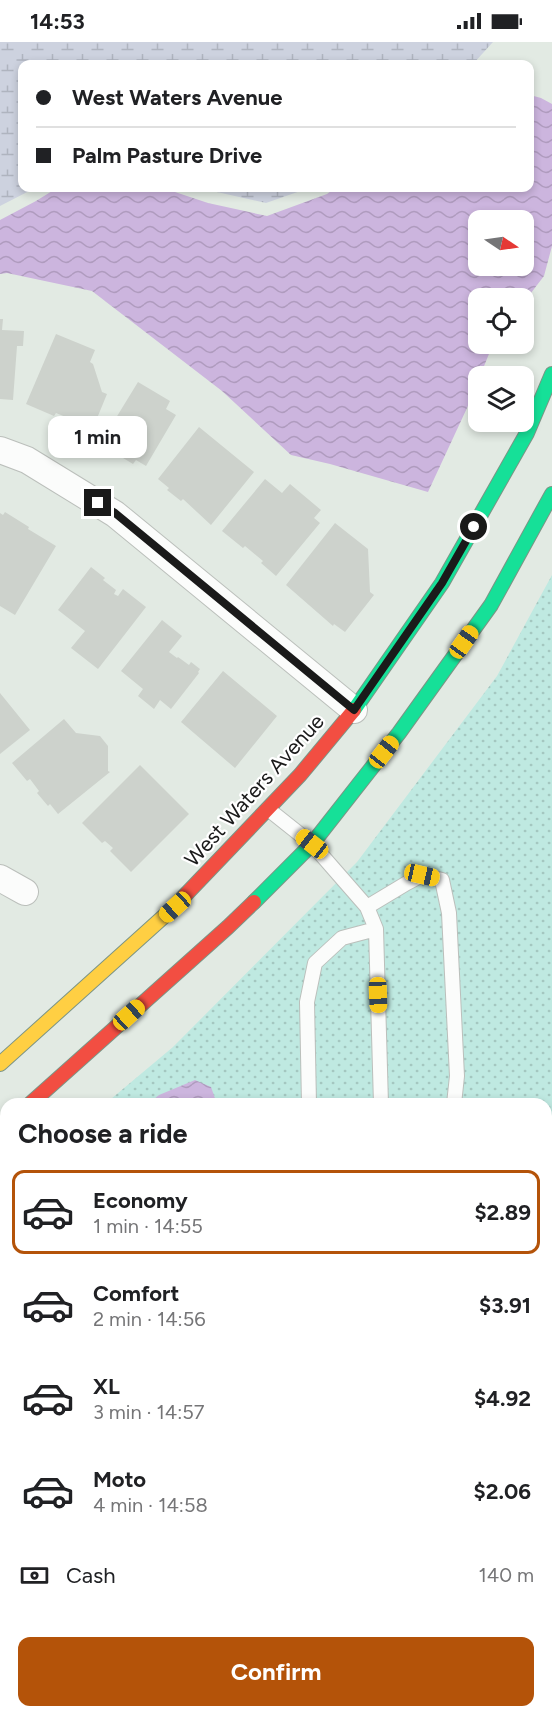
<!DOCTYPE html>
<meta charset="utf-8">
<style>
:root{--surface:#fff;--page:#f2f2f2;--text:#202124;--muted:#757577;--line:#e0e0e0;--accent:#b45309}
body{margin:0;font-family:Figtree,sans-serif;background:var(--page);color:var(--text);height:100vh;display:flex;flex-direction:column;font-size:22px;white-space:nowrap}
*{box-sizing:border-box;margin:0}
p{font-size:20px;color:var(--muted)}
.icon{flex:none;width:33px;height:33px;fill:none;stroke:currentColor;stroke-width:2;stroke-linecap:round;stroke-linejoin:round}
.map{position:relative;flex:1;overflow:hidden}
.panel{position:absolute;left:0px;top:1056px;width:552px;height:620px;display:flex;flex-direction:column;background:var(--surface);border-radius:18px 18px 0 0;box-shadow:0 3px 9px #0003}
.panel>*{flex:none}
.top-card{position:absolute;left:18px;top:18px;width:516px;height:132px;border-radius:12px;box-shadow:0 3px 9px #0003;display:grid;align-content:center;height:132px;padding:0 18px;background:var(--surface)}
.needle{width:39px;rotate:103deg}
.tools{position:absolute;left:468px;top:168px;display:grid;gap:12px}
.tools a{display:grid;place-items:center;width:66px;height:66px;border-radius:12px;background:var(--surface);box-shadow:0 3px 9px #0003;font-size:30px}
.end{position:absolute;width:27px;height:27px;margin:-14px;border:8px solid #1a1a1a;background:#fff;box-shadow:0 0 0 3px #fff}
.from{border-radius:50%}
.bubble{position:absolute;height:42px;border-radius:12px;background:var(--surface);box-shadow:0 3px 9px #0003;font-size:20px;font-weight:700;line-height:42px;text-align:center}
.car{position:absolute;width:18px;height:36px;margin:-18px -9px;border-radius:8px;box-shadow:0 0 4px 2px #0007;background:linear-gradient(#f5c518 24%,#345 0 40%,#f5c518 0 76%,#345 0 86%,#f5c518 0)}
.top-card b{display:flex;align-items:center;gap:21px;height:57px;font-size:22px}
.top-card b+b{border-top:2px solid var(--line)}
.top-card i{width:15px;height:15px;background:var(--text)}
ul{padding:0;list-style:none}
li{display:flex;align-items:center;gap:18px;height:84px;margin:0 12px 9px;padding:0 6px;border:3px solid transparent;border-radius:12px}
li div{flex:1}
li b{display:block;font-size:22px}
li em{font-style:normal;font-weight:700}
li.on{border-color:var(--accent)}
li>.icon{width:54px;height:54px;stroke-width:1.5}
h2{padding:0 18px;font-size:27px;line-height:72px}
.pay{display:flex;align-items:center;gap:15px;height:66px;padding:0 18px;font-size:22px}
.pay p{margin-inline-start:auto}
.button{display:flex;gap:12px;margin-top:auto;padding:12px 18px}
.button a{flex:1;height:69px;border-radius:12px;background:var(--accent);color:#fff;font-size:24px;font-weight:700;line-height:69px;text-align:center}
.status{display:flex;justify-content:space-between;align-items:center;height:42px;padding:0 30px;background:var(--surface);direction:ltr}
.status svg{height:16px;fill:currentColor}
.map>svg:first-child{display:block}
.grass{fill:url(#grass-dots)}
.wetland{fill:url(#wetland-marsh)}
.water{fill:url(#water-waves);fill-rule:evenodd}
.building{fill:#cdd2cc}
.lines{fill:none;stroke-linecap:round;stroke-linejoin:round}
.lane-casing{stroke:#bbbfbb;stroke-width:16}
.street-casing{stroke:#bbbfbb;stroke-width:28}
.fast-casing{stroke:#7b9485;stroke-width:16}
.slow-casing{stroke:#7b9485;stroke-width:16}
.jam-casing{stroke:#7b9485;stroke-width:16}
.lane{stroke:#fbfcfb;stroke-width:14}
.street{stroke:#fbfcfb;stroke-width:26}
.fast{stroke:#16e098;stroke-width:14}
.slow{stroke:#ffcf43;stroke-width:14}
.jam{stroke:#f24e42;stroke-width:14}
.route{stroke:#1a1a1a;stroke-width:8}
.labels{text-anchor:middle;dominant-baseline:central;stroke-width:4.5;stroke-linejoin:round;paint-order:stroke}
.street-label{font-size:21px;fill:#1a1a1a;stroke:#fff}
</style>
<div class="status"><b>14:53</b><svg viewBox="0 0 49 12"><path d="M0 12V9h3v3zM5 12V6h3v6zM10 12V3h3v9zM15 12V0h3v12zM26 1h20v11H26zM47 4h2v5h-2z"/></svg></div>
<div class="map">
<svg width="552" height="1675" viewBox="0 0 552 1675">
<defs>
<pattern id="grass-dots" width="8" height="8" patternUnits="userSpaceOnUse" patternTransform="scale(1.5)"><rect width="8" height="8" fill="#bfe9e1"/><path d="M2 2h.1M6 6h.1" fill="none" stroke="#a4c7c0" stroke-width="1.8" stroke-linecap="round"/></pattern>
<pattern id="wetland-marsh" width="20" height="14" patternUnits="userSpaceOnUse" patternTransform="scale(1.5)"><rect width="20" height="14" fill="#cdd2df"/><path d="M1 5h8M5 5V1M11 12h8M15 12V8" fill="none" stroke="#afb4bf"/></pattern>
<pattern id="water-waves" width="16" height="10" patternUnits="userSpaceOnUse" patternTransform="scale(1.5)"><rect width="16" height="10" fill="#ccb5de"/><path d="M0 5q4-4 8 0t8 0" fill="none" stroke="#af9bbe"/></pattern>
</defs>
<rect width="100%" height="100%" fill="#e2eae3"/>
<path class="grass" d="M552,533v1142h-204l1,-5h197v-608h-441l68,-57 184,-185 140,-186z"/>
<path class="wetland" d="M0,0h493l-20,22h-451v124h13l-35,18z
M199,146h110l-43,15z"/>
<path class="water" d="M530,53l11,3 11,6v142l-8,30 -20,26v-4h-46v46h15l-26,64 -39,84 -98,-28 -39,-9 -69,-64 -130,-100 -85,-18 -7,1v-54l36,-19 21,-13h106l45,15 59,13 60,-22 8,-6h195zM478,178h46v46h-46z
M195,1038l16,7 6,17h-69l11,-9z"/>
<path class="building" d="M0,277h3l-1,11 22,1 -1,15h-6l-4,54 -13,-1z
M56,292l39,16 -5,12 3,2 9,28 5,2 -14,34 -37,-15 -2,3 -28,-12z
M138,340l32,19 -4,8 10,6 -30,51 -10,-6 -3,4 -33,-20z
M199,385l55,45 -43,53 -28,-26 -2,2 -14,-11 2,-2 -11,-9z
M265,437l17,14 8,-9 31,26 -7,8 6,5 -44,53 -15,-13 2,-2 -18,-15 -2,2 -21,-17z
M5,470l24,15 -1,2 28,17 -41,69 -15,-9v-93l3,2z
M335,481l33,26 2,43 4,3 -29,37 -11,-8 -1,2 -47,-41z
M91,525l14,11 -2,2 13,10 -2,4 4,2 5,-7 23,18 -48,62 -27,-21 14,-17 -27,-21z
M162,578l20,16 -13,16 8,6 1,-1 11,8 2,-3 9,7 -2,3 1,1 -28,36 -11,-9 -6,9 -16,-13 5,-7 -22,-18z
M223,629l54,45 -42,52 -54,-46z
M0,651l30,37 -30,24z
M64,677l12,14 24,3 8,10v25l2,1 -52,42 -8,-10 -2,2 -11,-13 2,-2 -9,-12 -3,2 -15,-18z
M140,723l49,49 -58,58 -21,-21 3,-3 -8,-7 -3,2 -20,-20z
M6,1161v93l-6,-7v-81z
M0,1405l6,7v60l-3,-3 -3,2z
M6,1501v33l-6,-6v-21z
M6,1611v49l-6,6v-49z
M16,1670h73l6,5h-84z
M232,1670h82v5h-61l-22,-3z"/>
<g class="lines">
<g class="lane-casing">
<path id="lane" d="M268,767l44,35 55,63 9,22 5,175
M367,865l40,-24 15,-8 20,5 7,33 8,163 -3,28
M309,1062l-2,-102 8,-39 27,-25 34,-9"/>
</g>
<g class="street-casing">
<path id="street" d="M0,408l27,10 88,54 239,196
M0,836l25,14
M0,1329l6,7
M170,1675l1,-5"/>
</g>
<g class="fast-casing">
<path id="fast" d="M354,668l88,-127 85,-150 25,-59
M254,860l58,-58 87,-111 92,-128 61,-111"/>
</g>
<g class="slow-casing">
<path id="slow" d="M0,1022l171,-154"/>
</g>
<g class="jam-casing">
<path id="jam" d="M171,868l129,-135 54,-65
M30,1062l198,-177 26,-25
M0,1089l6,-5"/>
</g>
<use href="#lane" class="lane"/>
<use href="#street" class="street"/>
<use href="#fast" class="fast"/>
<use href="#slow" class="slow"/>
<use href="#jam" class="jam"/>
</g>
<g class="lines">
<path class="route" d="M98,461l17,10 239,197 88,-127 32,-56"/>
</g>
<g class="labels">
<g class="street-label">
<text transform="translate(254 748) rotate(-48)">West Waters Avenue</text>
</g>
</g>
</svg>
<div class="tools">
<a><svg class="needle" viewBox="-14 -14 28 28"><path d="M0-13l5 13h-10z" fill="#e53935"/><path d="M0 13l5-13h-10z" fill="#757577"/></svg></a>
<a><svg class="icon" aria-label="locate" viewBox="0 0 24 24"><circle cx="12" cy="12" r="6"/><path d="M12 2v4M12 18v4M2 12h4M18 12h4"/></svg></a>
<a><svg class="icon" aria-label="layers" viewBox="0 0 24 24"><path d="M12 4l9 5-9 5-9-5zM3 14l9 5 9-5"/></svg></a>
</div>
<i class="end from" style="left:474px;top:485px"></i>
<i class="end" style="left:98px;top:461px"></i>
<div class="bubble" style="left:48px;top:374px;width:99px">1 min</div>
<i class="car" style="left:464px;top:600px;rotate:35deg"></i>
<i class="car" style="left:384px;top:710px;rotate:38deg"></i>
<i class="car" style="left:312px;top:802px;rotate:308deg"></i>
<i class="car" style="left:422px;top:833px;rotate:103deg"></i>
<i class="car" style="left:175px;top:865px;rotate:228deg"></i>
<i class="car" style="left:378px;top:953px;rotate:178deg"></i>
<i class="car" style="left:129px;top:973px;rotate:48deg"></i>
<div class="top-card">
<b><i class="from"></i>West Waters Avenue</b>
<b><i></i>Palm Pasture Drive</b>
</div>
<section class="panel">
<h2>Choose a ride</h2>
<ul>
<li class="on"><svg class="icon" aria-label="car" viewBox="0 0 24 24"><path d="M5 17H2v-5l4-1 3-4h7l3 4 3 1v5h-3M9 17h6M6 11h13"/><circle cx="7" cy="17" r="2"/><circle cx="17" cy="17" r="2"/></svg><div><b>Economy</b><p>1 min · 14:55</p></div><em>$2.89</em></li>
<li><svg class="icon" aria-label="car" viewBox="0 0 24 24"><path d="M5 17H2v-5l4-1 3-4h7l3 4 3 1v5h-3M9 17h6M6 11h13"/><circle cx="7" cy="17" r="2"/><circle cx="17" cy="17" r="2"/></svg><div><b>Comfort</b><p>2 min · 14:56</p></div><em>$3.91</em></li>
<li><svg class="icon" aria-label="car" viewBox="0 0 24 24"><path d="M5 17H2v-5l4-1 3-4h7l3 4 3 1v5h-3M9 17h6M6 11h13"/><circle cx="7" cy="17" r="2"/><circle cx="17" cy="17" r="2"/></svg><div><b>XL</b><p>3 min · 14:57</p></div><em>$4.92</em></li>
<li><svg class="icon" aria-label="car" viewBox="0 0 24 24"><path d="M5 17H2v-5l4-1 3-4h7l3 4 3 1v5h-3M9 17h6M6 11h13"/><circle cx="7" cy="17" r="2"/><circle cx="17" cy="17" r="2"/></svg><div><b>Moto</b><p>4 min · 14:58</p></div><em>$2.06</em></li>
</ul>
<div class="pay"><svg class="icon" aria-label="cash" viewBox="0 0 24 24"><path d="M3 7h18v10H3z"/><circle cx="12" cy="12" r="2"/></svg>Cash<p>140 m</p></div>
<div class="button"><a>Confirm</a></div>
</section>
</div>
